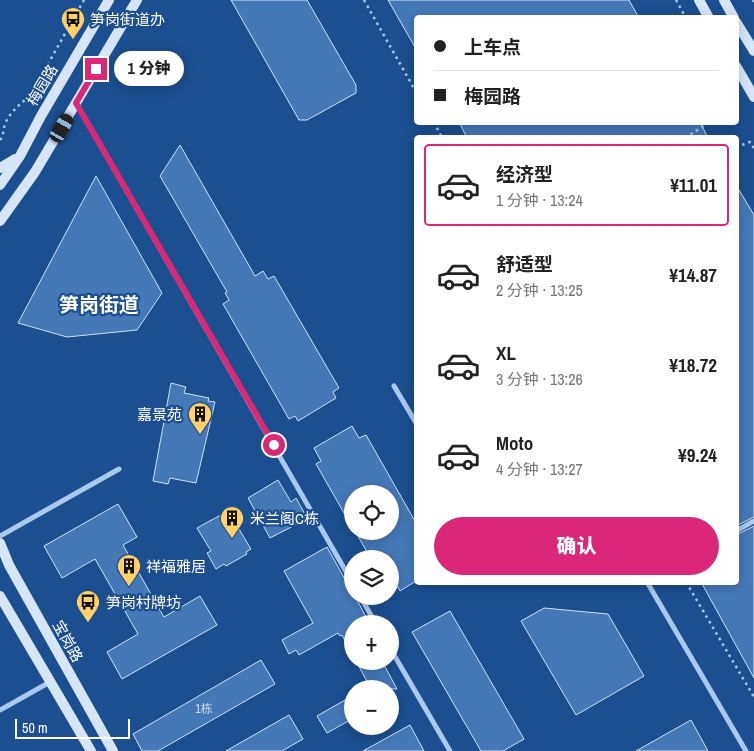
<!DOCTYPE html>
<html lang="zh">
<meta charset="utf-8">
<style>
:root{--surface:#fff;--page:#f2f2f2;--text:#222;--muted:#767676;--line:#e0e0e0;--accent:#db2777}
body{margin:0;font-family:"Archivo Narrow","Noto Sans SC",sans-serif;background:var(--page);color:var(--text);height:100vh;display:flex;flex-direction:column;font-size:19px;white-space:nowrap}
*{box-sizing:border-box;margin:0}
p{font-size:16px;color:var(--muted)}
.icon{flex:none;width:28px;height:28px;fill:none;stroke:currentColor;stroke-width:2;stroke-linecap:round;stroke-linejoin:round}
.map{position:relative;flex:1;overflow:hidden}
.panel{position:absolute;left:414px;top:135px;width:325px;height:450px;display:flex;flex-direction:column;background:var(--surface);border-radius:5px;box-shadow:0 2px 12px #0003}
.panel>*{flex:none}
.top-card{position:absolute;left:414px;top:15px;width:325px;height:110px;border-radius:5px;box-shadow:0 2px 12px #0003;display:grid;align-content:center;height:110px;padding:0 20px;background:var(--surface)}
.fabs{position:absolute;left:344px;top:485px;display:grid;gap:10px}
.fabs a{display:grid;place-items:center;width:55px;height:55px;border-radius:50%;background:var(--surface);box-shadow:0 2px 12px #0003;font-size:25px}
.scale{position:absolute;left:15px;bottom:12px;width:115px;box-sizing:border-box;padding-left:5px;border:2px solid #fff;border-top:0;font-size:14px;line-height:18px;white-space:nowrap;color:#fff;-webkit-text-stroke:4px #1b4f8f;paint-order:stroke}
.end{position:absolute;width:22px;height:22px;margin:-11px;border:6px solid #db2777;background:#fff;box-shadow:0 0 0 2px #fff}
.from{border-radius:50%}
.bubble{position:absolute;height:35px;border-radius:18px;background:var(--surface);box-shadow:0 2px 12px #0003;font-size:16px;font-weight:800;line-height:35px;text-align:center}
.car{position:absolute;width:15px;height:30px;margin:-15px -8px;border-radius:6px;box-shadow:0 0 4px 1px #0007;background:linear-gradient(#222 24%,#8ab4d8 0 40%,#222 0 76%,#8ab4d8 0 86%,#222 0)}
.top-card b{display:flex;align-items:center;gap:18px;height:48px;font-size:19px}
.top-card b+b{border-top:1px solid var(--line)}
.top-card i{width:12px;height:12px;background:var(--text)}
ul{padding:9px 0 0;list-style:none}
li{display:flex;align-items:center;gap:15px;height:82px;margin:0 10px 8px;padding:0 10px;border:2px solid transparent;border-radius:5px}
li div{flex:1}
li b{display:block;font-size:19px}
li em{font-style:normal;font-weight:800}
li.active{border-color:var(--accent)}
li>.icon{width:45px;height:45px;stroke-width:1.5}
.cta{display:flex;gap:10px;margin-top:auto;padding:10px 20px}
.cta a{flex:1;height:58px;border-radius:30px;background:var(--accent);color:#fff;font-size:20px;font-weight:800;line-height:58px;text-align:center}
.map>svg:first-child{display:block}
.building{fill:#4478b7;stroke:#cfe3fa}
.lines{fill:none;stroke-linecap:round;stroke-linejoin:round}
.path{stroke:#a9c9ee;stroke-width:2.5;stroke-dasharray:2.5 4;stroke-linecap:butt}
.street{stroke:#a9c9ee;stroke-width:5}
.secondary{stroke:#d6e6fa;stroke-width:10}
.route{stroke:#db2777;stroke-width:6}
.labels{text-anchor:middle;dominant-baseline:central;stroke-width:4.5;stroke-linejoin:round;paint-order:stroke}
.number-label{font-size:12px;fill:#d0dded}
.poi-label{font-size:15px;fill:#fff;stroke:#1b4f8f;text-anchor:start}
.street-label{font-size:15px;fill:#fff;stroke:#1b4f8f}
.district-label{font-size:20px;font-weight:bold;fill:#fff;stroke:#1b4f8f}
</style>
<div class="map">
<svg width="754" height="751" viewBox="0 0 754 751">
<rect width="100%" height="100%" fill="#1b4f8f"/>
<path class="building" d="M231,0h76l49,85v8l-49,27h-8z
M388,0h241l10,18h-223v31z
M459,122h241l8,16h-241z
M180,145l75,131 8,-5 5,8 6,-3 65,112 -6,4 3,6 -38,23 -3,-5 -6,3 -66,-115 6,-4 -4,-7 2,-1 -67,-116z
M96,176l66,117 -25,37 -70,7 -49,-14z
M736,185l18,30v302l-18,9z
M171,383l15,4 -2,6 25,5 -1,3 7,1 -19,81 -26,-5 -2,6 -15,-3z
M352,426l7,12 7,-3 50,88v58l-16,10 -6,-11 -4,3v-24h-19l-16,-28h35v-37h-38v33l-36,-63 5,-3 -7,-13z
M278,480l13,22 5,-4 10,18 -10,6 1,2 -27,14 -22,-40z
M118,504l19,33 -14,8 41,72 36,-21 17,29 -95,54 -15,-27 31,-18 -43,-75 -33,19 -18,-32z
M228,511l23,38 -5,3 1,2 -21,12 -2,-2 -8,5 -9,-16 4,-2 -14,-23z
M754,526v152l-53,-96h35v-47z
M327,547l25,45v4h3l11,21 -4,2 3,5h-13v30l-10,-19 -2,1 -2,-3 -39,22 -3,-5 -7,4 -7,-14 31,-17 -29,-52z
M544,608l64,6 36,62 -68,39 -55,-94z
M450,611l74,128 -21,12h-22l-69,-119z
M261,660l14,24 -117,67h-16l-9,-17z
M356,661h26l15,28h-26z
M352,696v23l-25,14 -10,-17z
M289,715l14,24 -21,12h-56z
M691,720l17,31h-72z
M410,725l14,26h-61z"/>
<g class="lines">
<path class="path" d="M364,0l52,92
M676,0l10,18
M753,0l1,2
M434,122l8,16
M685,138l25,-16
M0,140c4,-5 3,-10 5,-16 5,-12 15,-20 25,-28l54,-96
M736,147l14,-5 4,6
M686,582l68,115"/>
<path class="street" d="M76,103l276,479
M394,386l22,37
M736,531l18,-10
M0,536l119,-67
M647,582l99,169
M360,596l16,28
M390,648l60,103
M0,710l50,-28"/>
<path class="secondary" d="M699,0l10,18
M724,0l10,18
M736,22l18,29
M736,66l18,31
M0,168l15,-9
M0,185l20,-29 21,-40 68,-116
M0,221l35,-49 102,-172
M0,543l9,22 104,186
M0,596l91,155"/>
</g>
<g class="lines">
<path class="route" d="M96,69l-20,34 198,342"/>
</g>
<defs>
<g id="bus-pin" transform="scale(1.25)"><path d="M0 17L-7.5 6A9.5 9.5 0 1 1 7.5 6Z" fill="#ffd166" stroke="#1b4f8f"/><path d="M-5-6H5V4H4V6H2V4H-2V6H-4V4H-5ZM-3.5-4V0h7V-4ZM-3.5 1.2v1.5H-2V1.2ZM2 1.2v1.5H3.5V1.2Z" fill="#111"/></g>
<g id="building-pin" transform="scale(1.25)"><path d="M0 17L-7.5 6A9.5 9.5 0 1 1 7.5 6Z" fill="#ffd166" stroke="#1b4f8f"/><path d="M-4-6H4V6H1V3H-1V6H-4ZM-2.5-4.3h1.7v1.8h-1.7ZM.8-4.3h1.7v1.8H.8ZM-2.5-1h1.7V.8h-1.7ZM.8-1h1.7V.8H.8Z" fill="#111"/></g>
</defs>
<g fill-rule="evenodd">
<use href="#bus-pin" x="73" y="19"/>
<use href="#building-pin" x="200" y="414"/>
<use href="#building-pin" x="232" y="518"/>
<use href="#building-pin" x="129" y="566"/>
<use href="#bus-pin" x="88" y="602"/>
</g>
<g class="labels">
<g class="number-label">
<text x="204" y="709">1栋</text>
</g>
<g class="poi-label">
<text x="90" y="19">笋岗街道办</text>
<text x="182" y="414" text-anchor="end">嘉景苑</text>
<text x="250" y="518">米兰阁C栋</text>
<text x="146" y="566">祥福雅居</text>
<text x="106" y="602">笋岗村牌坊</text>
</g>
<g class="street-label">
<text transform="translate(42 85) rotate(-59)">梅园路</text>
<text transform="translate(68 641) rotate(61)">宝岗路</text>
</g>
<g class="district-label">
<text x="99" y="304">笋岗街道</text>
</g>
</g>
</svg>
<div class="fabs">
<a><svg class="icon" aria-label="locate" viewBox="0 0 24 24"><circle cx="12" cy="12" r="6"/><path d="M12 2v4M12 18v4M2 12h4M18 12h4"/></svg></a>
<a><svg class="icon" aria-label="layers" viewBox="0 0 24 24"><path d="M12 4l9 5-9 5-9-5zM3 14l9 5 9-5"/></svg></a>
<a>+</a>
<a>−</a>
</div>
<div class="scale">50 m</div>
<i class="end from" style="left:274px;top:445px"></i>
<i class="end" style="left:96px;top:69px"></i>
<div class="bubble" style="left:114px;top:51px;width:70px">1 分钟</div>
<i class="car" style="left:62px;top:128px;rotate:30deg"></i>
<div class="top-card">
<b><i class="from"></i>上车点</b>
<b><i></i>梅园路</b>
</div>
<section class="panel">
<ul>
<li class="active"><svg class="icon" aria-label="car" viewBox="0 0 24 24"><path d="M5 17H2v-5l4-1 3-4h7l3 4 3 1v5h-3M9 17h6M6 11h13"/><circle cx="7" cy="17" r="2"/><circle cx="17" cy="17" r="2"/></svg><div><b>经济型</b><p>1 分钟 · 13:24</p></div><em>¥11.01</em></li>
<li><svg class="icon" aria-label="car" viewBox="0 0 24 24"><path d="M5 17H2v-5l4-1 3-4h7l3 4 3 1v5h-3M9 17h6M6 11h13"/><circle cx="7" cy="17" r="2"/><circle cx="17" cy="17" r="2"/></svg><div><b>舒适型</b><p>2 分钟 · 13:25</p></div><em>¥14.87</em></li>
<li><svg class="icon" aria-label="car" viewBox="0 0 24 24"><path d="M5 17H2v-5l4-1 3-4h7l3 4 3 1v5h-3M9 17h6M6 11h13"/><circle cx="7" cy="17" r="2"/><circle cx="17" cy="17" r="2"/></svg><div><b>XL</b><p>3 分钟 · 13:26</p></div><em>¥18.72</em></li>
<li><svg class="icon" aria-label="car" viewBox="0 0 24 24"><path d="M5 17H2v-5l4-1 3-4h7l3 4 3 1v5h-3M9 17h6M6 11h13"/><circle cx="7" cy="17" r="2"/><circle cx="17" cy="17" r="2"/></svg><div><b>Moto</b><p>4 分钟 · 13:27</p></div><em>¥9.24</em></li>
</ul>
<div class="cta"><a>确认</a></div>
</section>
</div>
